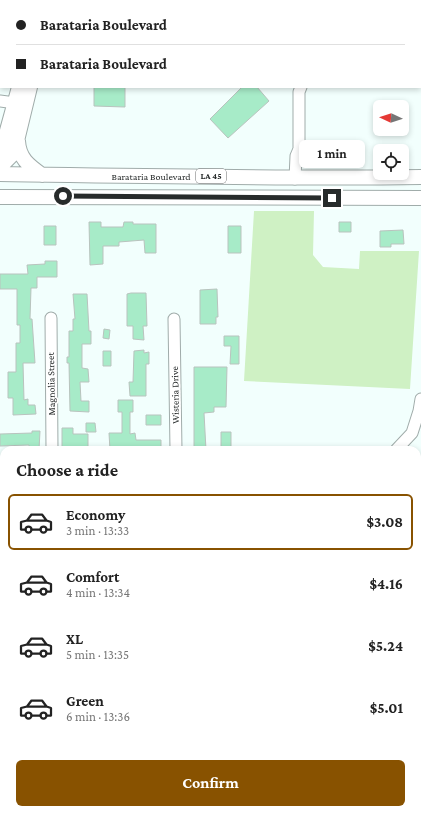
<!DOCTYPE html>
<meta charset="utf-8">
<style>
:root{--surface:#fff;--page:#f6f6f6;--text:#222;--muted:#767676;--line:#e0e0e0;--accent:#885200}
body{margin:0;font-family:"Crimson Pro",serif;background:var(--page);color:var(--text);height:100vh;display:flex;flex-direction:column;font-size:15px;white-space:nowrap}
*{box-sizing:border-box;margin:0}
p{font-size:13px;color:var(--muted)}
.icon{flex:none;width:22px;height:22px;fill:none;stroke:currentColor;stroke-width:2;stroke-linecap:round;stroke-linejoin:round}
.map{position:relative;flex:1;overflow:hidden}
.drawer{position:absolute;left:0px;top:446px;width:421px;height:368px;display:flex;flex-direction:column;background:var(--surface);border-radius:12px 12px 0 0;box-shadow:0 2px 6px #0003}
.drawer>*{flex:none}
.guide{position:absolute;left:0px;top:0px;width:421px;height:88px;box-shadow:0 2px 6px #0003;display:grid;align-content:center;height:88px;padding:0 16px;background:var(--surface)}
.needle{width:26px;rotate:274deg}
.tools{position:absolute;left:373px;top:100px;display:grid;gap:8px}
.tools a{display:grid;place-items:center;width:36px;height:36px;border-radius:6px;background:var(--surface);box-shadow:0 2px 6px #0003;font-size:20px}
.end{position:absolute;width:18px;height:18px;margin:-9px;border:5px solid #272b2b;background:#fff;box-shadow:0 0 0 2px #fff}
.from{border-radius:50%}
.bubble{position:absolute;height:28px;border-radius:6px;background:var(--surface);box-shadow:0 2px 6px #0003;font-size:13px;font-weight:700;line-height:28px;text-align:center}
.guide b{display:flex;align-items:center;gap:14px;height:38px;font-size:15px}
.guide b+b{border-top:1px solid var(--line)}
.guide i{width:10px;height:10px;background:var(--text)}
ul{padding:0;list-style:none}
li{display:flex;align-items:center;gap:12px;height:56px;margin:0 8px 6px;padding:0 8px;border:2px solid transparent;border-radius:6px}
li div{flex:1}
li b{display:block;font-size:15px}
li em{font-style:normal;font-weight:700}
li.current{border-color:var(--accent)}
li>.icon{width:36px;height:36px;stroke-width:1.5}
h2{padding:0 16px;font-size:18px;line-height:48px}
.button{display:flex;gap:8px;margin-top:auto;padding:8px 16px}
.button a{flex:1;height:46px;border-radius:6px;background:var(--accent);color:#fff;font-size:16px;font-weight:700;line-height:46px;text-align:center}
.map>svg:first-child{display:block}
.green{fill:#cff1c4}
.building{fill:#a7ebc8;stroke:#b9c3be}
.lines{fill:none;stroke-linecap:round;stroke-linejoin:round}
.minor-casing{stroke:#a0acaa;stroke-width:13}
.major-casing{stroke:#a0acaa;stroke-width:16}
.minor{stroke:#fff;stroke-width:11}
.major{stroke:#fff;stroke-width:14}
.route{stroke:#272b2b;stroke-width:5}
.labels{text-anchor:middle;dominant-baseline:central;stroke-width:3.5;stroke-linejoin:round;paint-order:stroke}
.shield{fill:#fff;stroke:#686b6b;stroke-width:1}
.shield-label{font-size:9px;font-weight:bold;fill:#272b2b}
.street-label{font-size:10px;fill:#272b2b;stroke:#fff}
</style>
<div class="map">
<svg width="421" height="814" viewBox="0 0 421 814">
<rect width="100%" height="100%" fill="#f2fffd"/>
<path class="green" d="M254,211h60l-1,44 10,12 36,2 1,-18h59l-9,138 -166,-8z
M0,566h4v115h-4z"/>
<path class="building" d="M94,87h31v20l-31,-1z
M242,87h15l12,14 -41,37 -18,-19z
M89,222h12v5h22l1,-5h9v2h23v29h-11l-1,-13 -25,2v4h-16v18l-13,1z
M339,222h12v10h-12z
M44,226h12v19h-12z
M228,226h13v27h-13z
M403,230l1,14h-13v3h-11v-16z
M45,261h12v16h-20v11h-6l-1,31h2l3,44h-12l1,37 4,-1v6h7l1,9 -23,1v-17h-5v-26h8v-29h4v-18h-3v-36h-17v-15h28l-1,-9 18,-1z
M217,289l1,28h-2v7h-16v-34z
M131,293h15l1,33h-4l1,14 -11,-1v-13h-6v-32z
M73,294h14l2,37h2v13h-9v24l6,1 1,13h-9l1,19h8v11l-19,-1 -1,-48h-2v-6h2v-26h4v-12h2z
M104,329l6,1 -1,9 -6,-1z
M224,336h15v28h-9l1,-18h-7z
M144,350v3l5,-1v12h-3v32h-16l-1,-14h4l1,-31z
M103,351h8v15h-8z
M194,367h33l-1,40h-12v5l-10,1 2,37h-12z
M118,400h15v12h-3v22l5,-1 1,7h25v10h-51l-1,-17h13v-21h-4z
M146,415h15v10h-15z
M86,423h9l1,9h-10z
M62,428h11v6h15v16h-26z
M32,431h8l-1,19h-10v-5l-29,1v-12l32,-1z
M221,432h10v17l-10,-1z"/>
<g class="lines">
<g class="minor-casing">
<path id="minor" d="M0,4h1
M0,101l15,2
M295,179l1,-23 3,-7v-57l2,-5
M51,318l1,132
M174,319l2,131
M396,450l16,-17 7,-22 2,-12
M0,468h4
M0,720h4
M0,796h4
M344,814v-4"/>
</g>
<g class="major-casing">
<path id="major" d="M37,1v-1
M18,141c1,17 10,24 24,34
M0,156l19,-69
M0,167l14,-14 16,-66
M0,174c140,2 281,5 421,3
M0,197l421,1"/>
</g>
<use href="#minor" class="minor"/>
<use href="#major" class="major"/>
</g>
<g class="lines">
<path class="route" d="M63,196l269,2"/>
</g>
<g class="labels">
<rect class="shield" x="196" y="169" width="30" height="14" rx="3"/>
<g class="shield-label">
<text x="211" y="176">LA 45</text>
</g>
<g class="street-label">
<text x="151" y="176">Barataria Boulevard</text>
<text transform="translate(51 384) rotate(-91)">Magnolia Street</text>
<text transform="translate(175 395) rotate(-91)">Wisteria Drive</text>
</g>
</g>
</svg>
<div class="tools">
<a><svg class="needle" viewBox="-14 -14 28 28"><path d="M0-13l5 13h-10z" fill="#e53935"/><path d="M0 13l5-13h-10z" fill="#767676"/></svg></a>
<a><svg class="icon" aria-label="locate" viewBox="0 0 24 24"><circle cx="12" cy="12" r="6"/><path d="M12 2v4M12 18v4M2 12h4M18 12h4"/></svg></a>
</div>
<i class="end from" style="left:63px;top:196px"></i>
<i class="end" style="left:332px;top:198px"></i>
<div class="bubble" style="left:299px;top:140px;width:66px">1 min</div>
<div class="guide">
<b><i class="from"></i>Barataria Boulevard</b>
<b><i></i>Barataria Boulevard</b>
</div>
<section class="drawer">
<h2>Choose a ride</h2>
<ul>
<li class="current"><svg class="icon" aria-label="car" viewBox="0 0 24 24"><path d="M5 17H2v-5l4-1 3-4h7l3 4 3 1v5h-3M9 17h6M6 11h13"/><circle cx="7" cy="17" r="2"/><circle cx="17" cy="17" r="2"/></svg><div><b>Economy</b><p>3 min · 13:33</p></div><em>$3.08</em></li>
<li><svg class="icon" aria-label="car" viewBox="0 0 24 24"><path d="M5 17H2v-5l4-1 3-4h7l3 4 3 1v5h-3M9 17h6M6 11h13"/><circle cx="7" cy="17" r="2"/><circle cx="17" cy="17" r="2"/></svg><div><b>Comfort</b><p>4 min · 13:34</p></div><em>$4.16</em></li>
<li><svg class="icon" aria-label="car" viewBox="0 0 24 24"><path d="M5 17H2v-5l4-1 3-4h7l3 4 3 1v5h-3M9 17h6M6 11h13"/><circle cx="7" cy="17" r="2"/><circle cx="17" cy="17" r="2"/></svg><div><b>XL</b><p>5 min · 13:35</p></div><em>$5.24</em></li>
<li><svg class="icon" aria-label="car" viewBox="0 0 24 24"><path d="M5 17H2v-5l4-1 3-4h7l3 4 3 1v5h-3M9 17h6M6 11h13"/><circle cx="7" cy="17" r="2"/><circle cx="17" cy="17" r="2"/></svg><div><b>Green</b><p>6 min · 13:36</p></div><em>$5.01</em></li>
</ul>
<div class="button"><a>Confirm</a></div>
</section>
</div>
